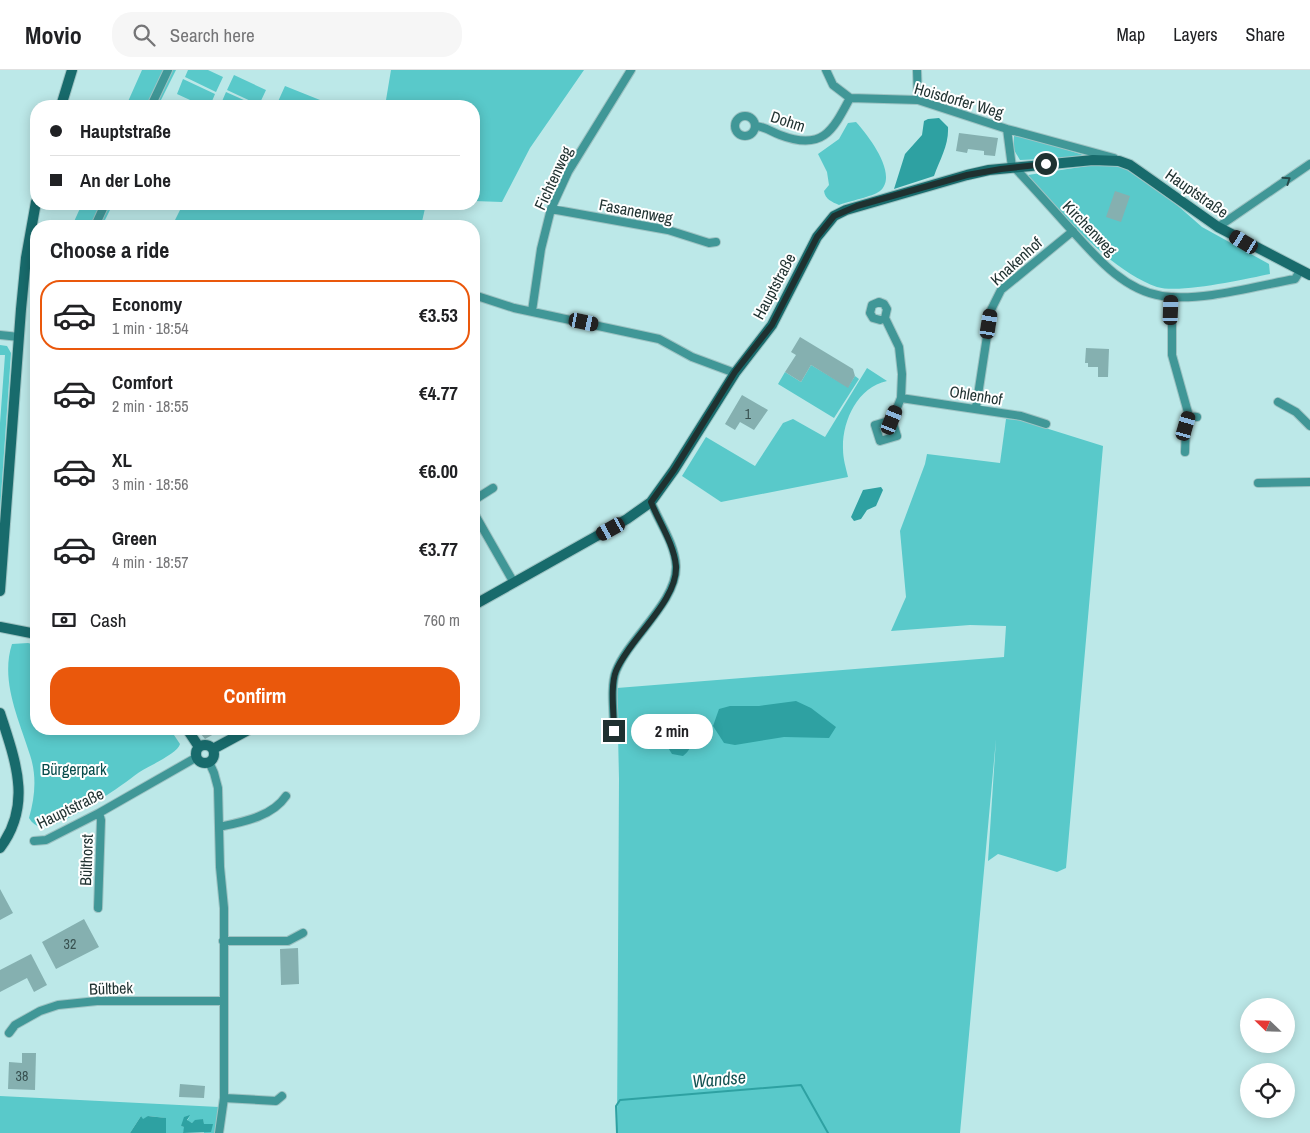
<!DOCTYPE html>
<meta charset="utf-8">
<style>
:root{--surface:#fff;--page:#f6f6f6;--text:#202124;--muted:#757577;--line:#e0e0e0;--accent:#ea580c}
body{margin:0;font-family:"Archivo Narrow",sans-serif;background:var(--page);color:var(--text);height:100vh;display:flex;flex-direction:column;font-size:19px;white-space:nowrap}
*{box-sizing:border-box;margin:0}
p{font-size:16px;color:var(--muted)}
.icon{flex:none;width:28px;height:28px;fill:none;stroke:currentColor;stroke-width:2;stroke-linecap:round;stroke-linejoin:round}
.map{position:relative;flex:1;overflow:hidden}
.sheet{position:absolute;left:30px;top:150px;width:450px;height:515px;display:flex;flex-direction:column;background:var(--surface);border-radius:20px;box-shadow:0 2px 12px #0003}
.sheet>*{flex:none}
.top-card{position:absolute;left:30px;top:30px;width:450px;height:110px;border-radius:20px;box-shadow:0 2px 12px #0003;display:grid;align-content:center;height:110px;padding:0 20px;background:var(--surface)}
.needle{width:32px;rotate:293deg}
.controls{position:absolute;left:1240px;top:928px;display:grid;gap:10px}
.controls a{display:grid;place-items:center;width:55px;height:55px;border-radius:50%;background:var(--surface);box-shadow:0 2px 12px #0003;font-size:25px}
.end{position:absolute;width:22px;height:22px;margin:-11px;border:6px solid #1f3130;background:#fff;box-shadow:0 0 0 2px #fff}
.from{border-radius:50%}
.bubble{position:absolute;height:35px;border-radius:18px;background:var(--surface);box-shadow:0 2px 12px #0003;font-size:16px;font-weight:800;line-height:35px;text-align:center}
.car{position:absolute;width:15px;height:30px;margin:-15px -8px;border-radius:6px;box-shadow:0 0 4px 1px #0007;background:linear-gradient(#222 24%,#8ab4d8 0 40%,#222 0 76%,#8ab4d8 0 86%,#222 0)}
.top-card b{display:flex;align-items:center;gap:18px;height:48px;font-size:19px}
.top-card b+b{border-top:1px solid var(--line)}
.top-card i{width:12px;height:12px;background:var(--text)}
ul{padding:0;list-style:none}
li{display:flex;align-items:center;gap:15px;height:70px;margin:0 10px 8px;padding:0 10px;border:2px solid transparent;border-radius:20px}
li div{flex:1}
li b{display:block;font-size:19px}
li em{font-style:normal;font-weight:800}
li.selected{border-color:var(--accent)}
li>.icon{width:45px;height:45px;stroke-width:1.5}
h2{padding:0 20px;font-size:22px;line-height:60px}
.pay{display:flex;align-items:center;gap:12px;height:55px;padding:0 20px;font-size:19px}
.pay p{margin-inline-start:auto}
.button{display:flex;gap:10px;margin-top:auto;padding:10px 20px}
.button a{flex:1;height:58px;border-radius:20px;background:var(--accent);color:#fff;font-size:20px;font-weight:800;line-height:58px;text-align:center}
header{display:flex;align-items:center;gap:30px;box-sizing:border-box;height:70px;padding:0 25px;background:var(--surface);border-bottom:1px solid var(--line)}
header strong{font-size:24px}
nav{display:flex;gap:28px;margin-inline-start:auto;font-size:18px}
.search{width:350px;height:45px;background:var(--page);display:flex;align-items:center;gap:12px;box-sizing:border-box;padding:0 18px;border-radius:20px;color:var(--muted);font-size:19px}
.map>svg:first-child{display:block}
.green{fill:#59c9ca}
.water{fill:#2ea1a2}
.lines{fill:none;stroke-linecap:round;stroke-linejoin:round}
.stream{stroke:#2ea1a2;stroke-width:2}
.building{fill:#85b0b0}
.street-casing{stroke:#9dc3c3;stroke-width:10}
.secondary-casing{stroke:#9dc3c3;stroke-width:12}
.street{stroke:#409797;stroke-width:8}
.secondary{stroke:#186b6c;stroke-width:10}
.oneway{stroke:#274a4a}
.route{stroke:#1f3130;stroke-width:6}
.labels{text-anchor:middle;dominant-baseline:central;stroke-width:4;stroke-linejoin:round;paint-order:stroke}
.number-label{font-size:14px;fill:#385150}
.street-label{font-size:16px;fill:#1f3130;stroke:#fff}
.park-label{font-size:16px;fill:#064b4b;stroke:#fff}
.water-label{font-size:18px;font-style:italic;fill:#155454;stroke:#fff}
</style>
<header>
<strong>Movio</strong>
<div class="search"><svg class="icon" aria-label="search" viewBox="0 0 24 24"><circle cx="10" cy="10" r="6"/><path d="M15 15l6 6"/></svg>Search here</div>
<nav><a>Map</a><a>Layers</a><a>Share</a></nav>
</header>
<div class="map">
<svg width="1310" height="1063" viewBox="0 0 1310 1063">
<rect width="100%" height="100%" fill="#bce8e8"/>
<path class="green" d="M142,0h34l-18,36h-32z
M188,0h20l15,7 -7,15 -31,-15z
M391,0h193l-54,78 -28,54 -28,-1v-95h-89z
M234,5l32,15 -7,15 -32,-15z
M183,9l32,15 -5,12h-7l-26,-12z
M285,16l50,20h-59z
M226,22l31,14h-37z
M856,52c12,13 43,53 24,69 -8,6 -31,10 -41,14 -7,-3 -14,-6 -15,-14l5,-6 -2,-13 -9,-18 21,-15 9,-16z
M1016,64l74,23 -70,3 -6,-10v-15z
M1094,95l34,1 41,32 33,29 67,37 1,10c-25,5 -90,20 -113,13 -47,-16 -97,-75 -129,-112z
M82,134h31l-11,22h-30z
M183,134h243l-5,22h-249z
M0,275l7,1 4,7 -11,157v-87l5,-68h-5z
M811,295l37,22 7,-11 4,3 -25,39 -56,-34 7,-12 16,10z
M867,298l20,13c-30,6 -45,41 -44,68 0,10 3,19 5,28l-127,25 -39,-26 24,-39 49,29 28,-43 10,-4 32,18z
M1006,349l14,1 83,26 -37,422 -9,4 -59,-18 -10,7 8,-122 -36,394h-343l2,-354 -2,-91 387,-31 2,-31 -36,-1 -79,6 15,-34 -6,-66 25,-67 2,-10 73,9z
M28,573l8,2v84h134l10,15c-2,10 -35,23 -46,32 -17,13 -73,52 -93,51 -5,-1 -9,-4 -12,-9 6,-21 8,-42 1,-63 -11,-36 -30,-74 -18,-111z
M0,1026l219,11 -3,26h-12l-1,-14 -11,4 -5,-2 3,-5 -9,10 4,1 -2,6h-17l-1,-15 -16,-2 -7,4 -1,-4 -11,17h-130z"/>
<path class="water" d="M939,48l9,9c1,18 -8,32 -14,49l-40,13 11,-35 17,-19 2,-14 4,-2z
M881,417l2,3 -7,16 -9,4 -6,9 -7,2 -3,-4 12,-27z
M796,631l15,7 25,19 -7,11 -45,-1 -49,8 -11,-2 -11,-17 6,-17 11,-3h29z
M677,646h9c8,12 10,31 -3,40l-11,-2 -5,-8 3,-24z
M190,1045l-3,5 5,3 3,-3 8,-1 1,5h9l-2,8 -28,1 1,-6 -3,-1 3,-9z
M141,1046l2,3 5,-3 18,2v15h-36z"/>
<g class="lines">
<path class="stream" d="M617,1063l-1,-27 4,-6 181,-15 27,48"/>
</g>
<path class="building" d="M959,63l39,5 -3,18 -11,-1v-4l-16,-2 -1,4 -11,-2z
M1115,121l15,5 -9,26 -15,-5z
M800,267l53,32 2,7 -7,12 -37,-23 -10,17 -16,-10 11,-17 -5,-3z
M1086,278l23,1 -1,28h-10v-10h-10v-4h-3z
M742,325l26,15 -14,20 -14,-8 -5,8 -10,-6z
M197,659h26l-18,10z
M0,819l13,24 -13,7z
M84,849l15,28 -43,22 -14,-27z
M298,878l1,36 -18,1 -1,-36z
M31,884l16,31 -13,7 -7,-14 -27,14v-22z
M22,983h14l-1,37 -27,-1 1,-27 13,1z
M180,1014l25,2 -1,12 -25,-1z"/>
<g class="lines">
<g class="street-casing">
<path id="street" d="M826,0l7,15 17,13 68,2 89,29 5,38
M917,0l1,30
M151,36l17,-36
M735 56a10 10 0 1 1 20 0a10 10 0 1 1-20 0Z
M755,56c9,0 17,6 25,9 42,16 52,-3 70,-37
M1007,59l107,29
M1014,97c18,19 35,38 52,57 26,28 55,66 96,72 39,6 94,-10 133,-17l5,-8
M551,139l117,21 41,13 7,-1
M95,156l10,-22
M1218,157l92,-63
M474,225l40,13 145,31 33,18 43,16
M1172,227v58l17,61 8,1
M532,241l9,-62 10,-40 17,-37 63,-102
M885,248l-5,2 -7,-2 -3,-5 2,-8 7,-3 5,2 3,5 -2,9 14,29 3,27 -1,24 -9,22 -17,5 5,16 17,-5 -5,-16
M0,265l19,2
M901,328l120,18 25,8
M1278,332l18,10 14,14
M976,338l15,-98 10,-20 72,-59
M1185,382l1,-25 3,-11
M1258,413l52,-1
M474,430l19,-12
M474,443l40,70
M614,661c0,-17 -4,-45 2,-60 13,-33 61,-69 60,-105 -1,-22 -17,-44 -25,-64
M209,692l5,11 4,15 2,79 4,41v190l-5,35
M219,757c23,-5 53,-10 67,-31
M34,771l12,-1 53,-27 98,-56
M98,838l3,-88 -2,-7
M223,871h65l15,-8
M9,963l6,-8 25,-14 18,-6 39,-4h126
M224,1028l52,3 6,-5"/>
</g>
<g class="secondary-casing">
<path id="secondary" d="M61,36l11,-36
M0,521l21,-282 5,-51 10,-56
M474,535l153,-86 24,-17 23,-32 61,-97 37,-48 45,-88 17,-21 12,-6 121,-35 22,-5 104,-10 26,1 11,4 10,7 78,55 92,48
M0,557l36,7
M0,643c15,47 33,91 0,135
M187,659l12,18
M196 684a9 9 0 1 1 18 0a9 9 0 1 1-18 0Z
M213,679l37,-20"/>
</g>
<use href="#street" class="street"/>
<use href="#secondary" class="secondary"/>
</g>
<defs><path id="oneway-chevron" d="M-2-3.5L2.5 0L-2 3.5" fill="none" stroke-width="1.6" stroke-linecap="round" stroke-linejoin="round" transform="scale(1.25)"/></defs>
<use class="oneway" href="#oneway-chevron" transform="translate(1287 110) rotate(-34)"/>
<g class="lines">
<path class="route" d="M614,661c0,-17 -4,-45 2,-60 13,-32 62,-70 60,-105 -2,-22 -17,-44 -25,-64l23,-32 61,-98 37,-47 45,-88 17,-21 23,-10 110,-31 34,-6 45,-5"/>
</g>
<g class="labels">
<g class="number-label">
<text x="748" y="344">1</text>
<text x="70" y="874">32</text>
<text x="22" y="1006">38</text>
</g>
<g class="street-label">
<text transform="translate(959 30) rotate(16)">Hoisdorfer Weg</text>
<text transform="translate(788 51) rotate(18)">Dohm</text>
<text transform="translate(553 108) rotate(-65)">Fichtenweg</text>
<text transform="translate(1197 123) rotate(35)">Hauptstraße</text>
<text transform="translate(636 141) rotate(11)">Fasanenweg</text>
<text transform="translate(1090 158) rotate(46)">Kirchenweg</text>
<text transform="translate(1016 191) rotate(-42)">Knakenhof</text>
<text transform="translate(774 216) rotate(-62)">Hauptstraße</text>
<text transform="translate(976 325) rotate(9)">Ohlenhof</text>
<text transform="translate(70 738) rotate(-26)">Hauptstraße</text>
<text transform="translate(86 790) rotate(-88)">Bülthorst</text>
<text transform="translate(111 918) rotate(-2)">Bültbek</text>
</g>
<g class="park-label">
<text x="74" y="699">Bürgerpark</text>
</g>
<g class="water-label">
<text transform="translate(719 1009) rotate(-5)">Wandse</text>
</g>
</g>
</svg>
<div class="controls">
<a><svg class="needle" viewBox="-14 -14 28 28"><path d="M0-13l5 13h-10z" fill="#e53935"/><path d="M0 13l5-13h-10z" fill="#757577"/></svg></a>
<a><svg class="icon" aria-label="locate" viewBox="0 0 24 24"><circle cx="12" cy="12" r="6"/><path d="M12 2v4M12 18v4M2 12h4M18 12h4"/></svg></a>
</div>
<i class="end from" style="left:1046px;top:94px"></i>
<i class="end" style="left:614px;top:661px"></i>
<div class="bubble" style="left:631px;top:644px;width:82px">2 min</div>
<i class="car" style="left:1244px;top:172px;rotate:301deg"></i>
<i class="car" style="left:1171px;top:240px;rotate:2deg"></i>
<i class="car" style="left:584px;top:252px;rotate:102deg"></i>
<i class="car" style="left:989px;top:254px;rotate:9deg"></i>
<i class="car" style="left:892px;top:350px;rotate:22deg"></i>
<i class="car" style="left:1186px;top:356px;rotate:16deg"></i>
<i class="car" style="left:611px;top:459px;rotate:241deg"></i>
<div class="top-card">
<b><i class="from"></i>Hauptstraße</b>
<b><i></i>An der Lohe</b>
</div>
<section class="sheet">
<h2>Choose a ride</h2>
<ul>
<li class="selected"><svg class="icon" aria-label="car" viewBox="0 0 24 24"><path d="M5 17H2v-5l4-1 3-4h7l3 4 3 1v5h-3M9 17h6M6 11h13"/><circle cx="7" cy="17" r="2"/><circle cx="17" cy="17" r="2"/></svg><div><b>Economy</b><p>1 min · 18:54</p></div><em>€3.53</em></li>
<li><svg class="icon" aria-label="car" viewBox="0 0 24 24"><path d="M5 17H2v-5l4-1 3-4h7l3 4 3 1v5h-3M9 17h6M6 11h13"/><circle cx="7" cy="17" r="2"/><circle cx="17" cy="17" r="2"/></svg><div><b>Comfort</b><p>2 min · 18:55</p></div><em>€4.77</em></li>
<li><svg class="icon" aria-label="car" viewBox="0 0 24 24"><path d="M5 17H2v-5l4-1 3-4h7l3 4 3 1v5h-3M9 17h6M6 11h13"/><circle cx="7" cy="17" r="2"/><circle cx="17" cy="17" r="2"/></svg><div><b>XL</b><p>3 min · 18:56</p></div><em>€6.00</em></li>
<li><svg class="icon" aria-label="car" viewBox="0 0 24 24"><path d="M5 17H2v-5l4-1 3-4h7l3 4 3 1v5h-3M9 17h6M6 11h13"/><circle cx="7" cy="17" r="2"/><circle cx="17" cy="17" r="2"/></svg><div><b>Green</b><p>4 min · 18:57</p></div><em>€3.77</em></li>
</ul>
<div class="pay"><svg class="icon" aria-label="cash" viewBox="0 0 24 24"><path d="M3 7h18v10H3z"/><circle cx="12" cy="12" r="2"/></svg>Cash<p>760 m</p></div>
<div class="button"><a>Confirm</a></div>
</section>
</div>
